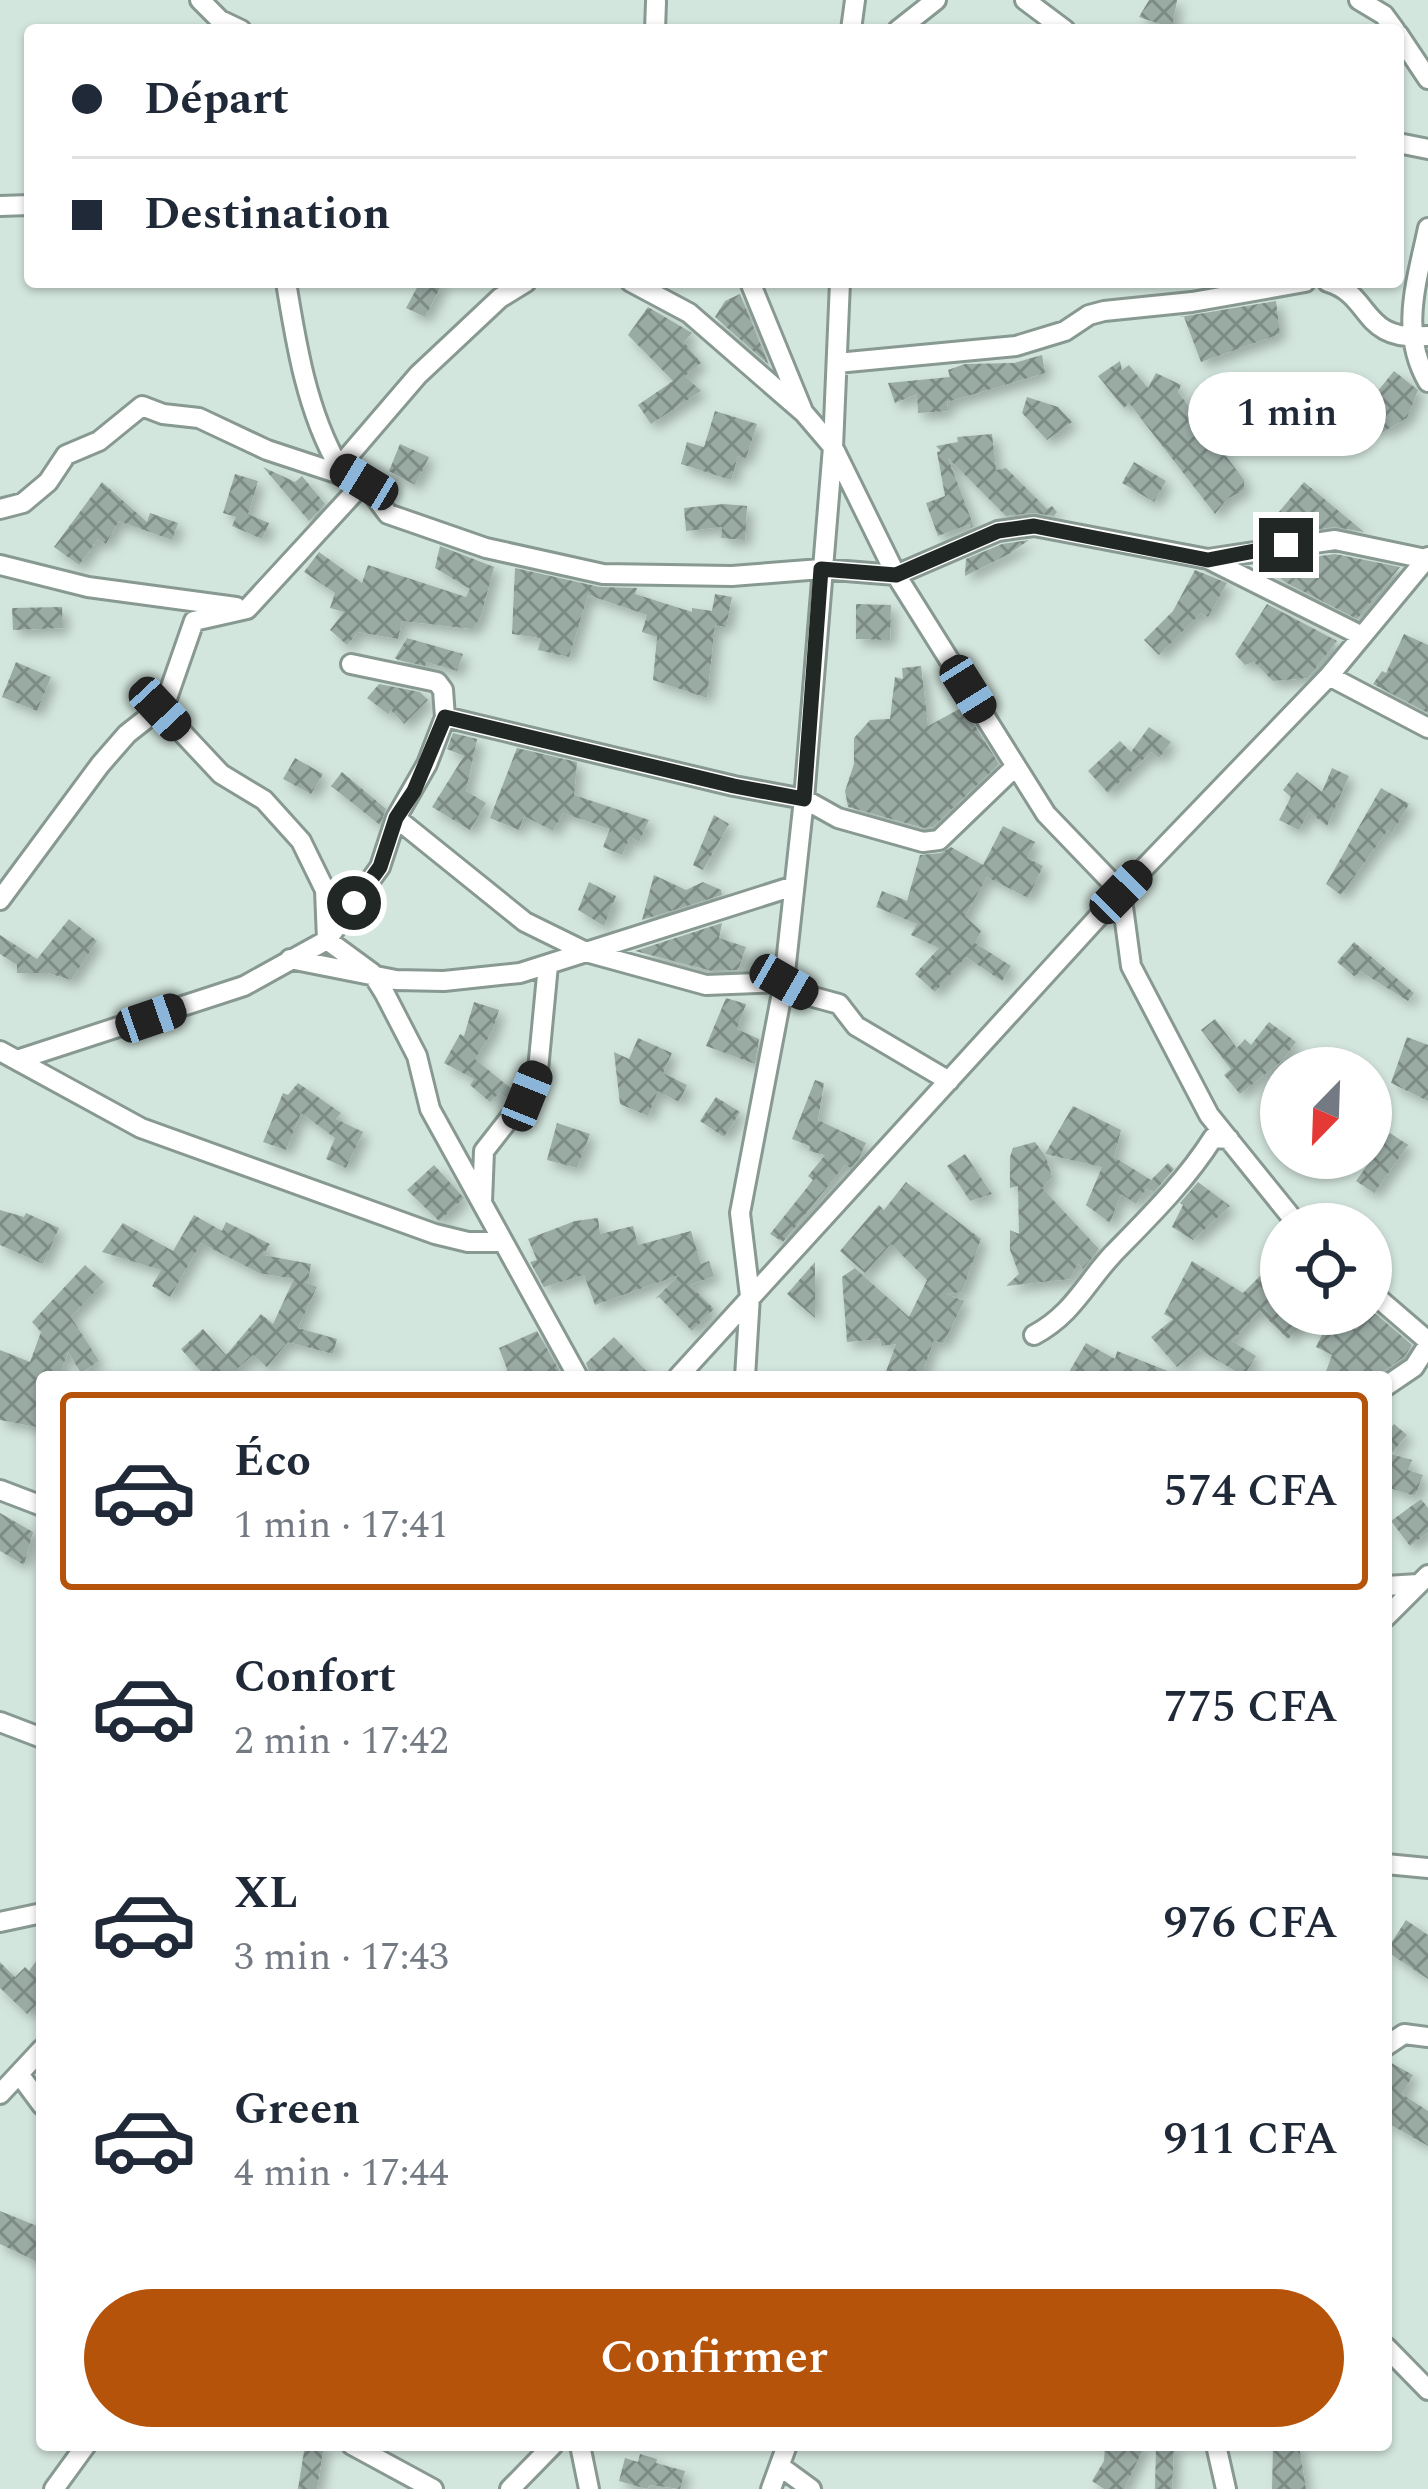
<!DOCTYPE html>
<html lang="fr">
<meta charset="utf-8">
<style>
:root{--surface:#fff;--page:#f2f2f3;--text:#1f2937;--muted:#747a83;--line:#e0e1e3;--accent:#b45309}
body{margin:0;font-family:Spectral,serif;background:var(--page);color:var(--text);height:100vh;display:flex;flex-direction:column;font-size:45px;white-space:nowrap}
*{box-sizing:border-box;margin:0}
p{font-size:39px;color:var(--muted)}
.icon{flex:none;width:66px;height:66px;fill:none;stroke:currentColor;stroke-width:2;stroke-linecap:round;stroke-linejoin:round}
.map{position:relative;flex:1;overflow:hidden}
.drawer{position:absolute;left:36px;top:1371px;width:1356px;height:1080px;display:flex;flex-direction:column;background:var(--surface);border-radius:12px;box-shadow:0 3px 9px #0004}
.drawer>*{flex:none}
.banner{position:absolute;left:24px;top:24px;width:1380px;height:264px;border-radius:12px;box-shadow:0 3px 9px #0004;display:grid;align-content:center;height:264px;padding:0 48px;background:var(--surface)}
.needle{width:78px;rotate:203deg}
.buttons{position:absolute;left:1260px;top:1047px;display:grid;gap:24px}
.buttons a{display:grid;place-items:center;width:132px;height:132px;border-radius:50%;background:var(--surface);box-shadow:0 3px 9px #0004;font-size:60px}
.end{position:absolute;width:54px;height:54px;margin:-27px;border:15px solid #202724;background:#fff;box-shadow:0 0 0 6px #fff}
.from{border-radius:50%}
.bubble{position:absolute;height:84px;border-radius:42px;background:var(--surface);box-shadow:0 3px 9px #0004;font-size:39px;font-weight:600;line-height:84px;text-align:center}
.car{position:absolute;width:36px;height:72px;margin:-36px -18px;border-radius:15px;box-shadow:0 0 9px 3px #0007;background:linear-gradient(#222 24%,#8ab4d8 0 40%,#222 0 76%,#8ab4d8 0 86%,#222 0)}
.banner b{display:flex;align-items:center;gap:42px;height:114px;font-size:45px}
.banner b+b{border-top:3px solid var(--line)}
.banner i{width:30px;height:30px;background:var(--text)}
ul{padding:21px 0 0;list-style:none}
li{display:flex;align-items:center;gap:36px;height:198px;margin:0 24px 18px;padding:0 24px;border:6px solid transparent;border-radius:12px}
li div{flex:1}
li b{display:block;font-size:45px}
li em{font-style:normal;font-weight:600}
li.on{border-color:var(--accent)}
li>.icon{width:108px;height:108px;stroke-width:1.5}
.action{display:flex;gap:24px;margin-top:auto;padding:24px 48px}
.action a{flex:1;height:138px;border-radius:72px;background:var(--accent);color:#fff;font-size:48px;font-weight:600;line-height:138px;text-align:center}
.map>svg:first-child{display:block}
.building{fill:url(#building-cross-hatch);filter:url(#shadow)}
.lines{fill:none;stroke-linecap:round;stroke-linejoin:round}
.minor-casing{stroke:#889991;stroke-width:24}
.minor{stroke:#fff;stroke-width:18}
.route{stroke:#202724;stroke-width:15}
</style>
<div class="map">
<svg width="1428" height="2489" viewBox="0 0 1428 2489">
<defs>
<pattern id="building-cross-hatch" width="8" height="8" patternUnits="userSpaceOnUse" patternTransform="scale(3)"><rect width="8" height="8" fill="#9aaba4"/><path d="M0 0l8 8M0 8l8-8" fill="none" stroke="#7d8b85"/></pattern>
<filter id="shadow"><feDropShadow dx="6" dy="6" stdDeviation="6" flood-color="#0004"/></filter>
</defs>
<rect width="100%" height="100%" fill="#d3e6de"/>
<path class="building" d="M1149,0h28l-5,28 -33,-11z
M420,282h23l-18,35 -19,-9z
M740,294l29,71 -54,-48 10,-16z
M1276,301l4,33 -79,28 -17,-45h-4z
M648,307l44,26 -8,9 17,21 -16,13 16,15 -50,33 -13,-19 35,-24 -45,-46z
M1042,355l3,18 -98,29 1,9 -30,2 -1,-19 -22,9 -7,-20 62,-6 -2,-7 17,-6 49,-1z
M1120,361l2,9 7,-5 19,23 8,-15 25,12 -3,7 66,88v10l-17,9 -12,15 -86,-111 -5,5 -26,-32z
M1394,371l24,19 -11,28 -24,14 -23,-19z
M1027,397l31,10 14,15 -25,18 -25,-27z
M715,411l42,13 -11,34 -8,-2 -7,24 -50,-16 6,-22 17,5z
M992,434l4,36 10,-2 41,41 5,-3 5,6 -3,4 -21,-3 -27,3 -58,-58 26,69 -5,2 1,-5 -32,12 -12,-33 19,-7 -8,-44 4,-1 -5,-5 22,-4 -1,-5z
M400,444l29,13 -14,28 -26,-14z
M1134,462l32,19 -12,21 -32,-19z
M263,467l32,15 7,-6 23,28 -16,17z
M235,474l23,7 -10,33 21,9 -7,16 -30,-13 4,-9 -13,-4z
M102,482l45,40 3,-9 28,10 -6,17 -53,-19 -13,23 -8,-5 -19,26 -25,-18z
M1304,482l60,50 -30,-5 -77,11z
M724,504l23,2 -2,34 -24,-2 1,-11 -36,4 -2,-23z
M1029,540l-20,14 -44,22 1,-17 36,-15z
M440,546l54,21 -13,49 -8,13 -71,-8 -4,18 -40,-7 -11,13 -17,-15 14,-18 -14,-4 5,-15 -31,-21 15,-20 43,31 6,-18 98,32 4,-8 -35,-21z
M1335,554l65,13 -43,52 -72,-37 -22,-18z
M515,568l85,19 37,1 -2,6 57,18v-4l20,3 3,-17 17,3 -6,30 -11,-2 -8,73 -54,-18 4,-43 -15,-5 5,-17 -59,-20 -19,62 -31,-7 3,-12 -29,-4z
M1195,570l32,13 -19,34 -7,-4 -42,42 -15,-15 29,-29z
M856,604l35,1 -1,35 -34,-1z
M1267,604l70,37 -29,37 -35,3 -19,-19 -9,3 -10,-11z
M62,607l1,21 -50,2 -1,-22z
M1404,634l24,11v68l-55,-29 9,-13 4,2z
M407,638l56,16 -6,17 -30,-9 -2,4 -27,-6 -3,-2z
M16,662l35,15 -14,34 -35,-14z
M921,666l7,60 35,-19 36,57 -66,63 -9,1 -76,-21 -3,-16 9,-27v-26l16,-18 20,-1 5,-42 8,2 -1,-11z
M379,684l41,8 8,8 -24,24 -13,-14 -3,4 -21,-16z
M1149,727l22,15 -12,16 -8,-6 -43,41 -20,-22 32,-30 11,11z
M453,733l24,6 -11,52 20,12 -16,27 -38,-23 32,-51 -17,-7z
M517,748l60,14 -3,33 75,25 -10,22 -9,-5 -8,18 -19,-8 7,-18 -47,-16 -10,18 -29,-15 -5,14 -29,-12z
M295,758l28,16 -12,20 -28,-15z
M1332,768l17,8 -22,50 -18,-14 -10,18 -20,-10 12,-23 -8,-7 14,-18 25,20z
M342,772l44,37 -6,16 -49,-39z
M1381,788l28,16 -17,29 -4,-3 -47,65 -15,-11z
M714,815l15,9 -26,46 -10,-5z
M1003,826l32,16 -8,16 16,8 -15,32 -41,-21 -22,39 16,15 -6,12 36,23 -9,15 -36,-24 -31,35 -20,-18 24,-26 -28,-13 6,-11 -41,-17 6,-16 25,10 13,-46 21,-2 10,-6 32,18z
M654,875l32,15 17,-8 18,8 1,5 -80,25z
M589,882l27,14 -12,30 -26,-16z
M69,919l28,22 -26,39 -23,-7h-31v-8l-17,-11v-19l37,24z
M722,923l-3,15 27,9 -8,23 -26,1 -77,-20z
M1354,942l60,51 -6,8 -48,-30 -5,6 -18,-15z
M726,998l20,6 -9,25 22,10 -4,25 -49,-18z
M474,1002l25,8 -7,22 -17,27 39,32 -6,7 -9,-5 -9,9 -20,-17 4,-6 -30,-16 16,-29 4,2z
M1215,1019l22,29 8,-9 6,6 18,-23 27,20 -14,19 -42,33 -16,-19 7,-6 -30,-39z
M1407,1037l21,8v56l-37,-18z
M638,1038l34,15 -9,20 24,12 -8,17 -21,-11 -10,25 -28,-12 -6,-52 15,7z
M815,1080l9,3 -6,37 48,23 -8,17 -7,8 -6,-3 -62,77 -13,-8 43,-54 -5,-4 17,-21 -16,-4 1,-5 -18,-7z
M298,1083l43,30 -5,6 27,13 -17,36 -20,-9 9,-21 -34,-25 -15,37 -23,-8 20,-49 5,2z
M716,1097l24,15 -16,25 -24,-16z
M1073,1106l48,24 -7,27 37,23 17,-17 6,6 -20,23 -8,-3 -10,15 -15,-10 -11,29 -24,-18 16,-38 -57,-13z
M557,1123l33,11 -13,34 -30,-8z
M1390,1133l18,12 -34,48 -18,-12z
M1035,1142l11,15 6,20 -10,11 57,61 -16,20 -5,-6 -8,16 -64,7 13,-12 -9,-24v-20l9,4 -1,-48 -8,2v-31l3,-9z
M965,1154l27,40 -22,7 -23,-35z
M434,1165l30,33 -25,23 -32,-31z
M906,1182l75,57 -19,53 -16,2 18,7 -21,43 -9,-4 -13,37h-37l12,-33 -15,2 -1,-7 -33,3 -5,-65 13,-9 54,49 18,-37 -36,-36 -26,29 -25,-22 39,-46 5,5z
M1198,1182l32,24 -37,34 -21,-13 11,-22 -3,-2z
M0,1210l24,7 2,-4 33,15 -16,36 -43,-19z
M194,1215l28,16 4,-9 44,22 -7,11 48,9 -3,18 -5,-1 14,6 -19,41 39,11 -4,15 -45,-12 -21,25 -14,-12 -25,22h-22l-25,-28 22,-20 23,26 35,-41 12,10 21,-45 -35,-6 -58,-30 -31,54 -18,-11 9,-16 -59,-18 21,-29 50,28z
M598,1218l2,16 33,-8 5,19 53,-14 10,33 8,-3 5,15 -24,9 24,24 -22,22 -33,-34 -4,2 24,-24 -84,30 -11,-30 -40,12 -14,-25 7,-2 -9,-21 47,-18z
M1281,1255v59h8l12,12 -13,13 -29,-28 -27,30 24,15 -12,20 -46,-27 -21,18 -26,-30 22,-18 -9,-5 28,-53 51,32z
M815,1262v56l-28,-24z
M85,1265l19,17 -33,35 28,44 -18,12 -13,-21 -9,25h-17v51l-42,-8v-70l30,12 11,-30 -9,-10z
M1332,1314h44l36,31 -8,12 -29,20h-51l8,-22 -16,-8z
M537,1331l26,46h-53l-11,-29z
M614,1337l38,40h-61l-5,-14z
M1086,1343l29,16 2,-8 66,26h-117z
M1394,1424l13,11 -16,19 21,6 -4,10 15,5 -8,21 -29,-9v-53z
M1421,1499l7,9v24l-18,14 -19,-25z
M0,1513l33,19 -9,33 -24,-14z
M1406,1920l22,15v44l-42,-28z
M42,1953v46l-15,15 -27,-26v-26l15,15 10,-10 4,4z
M1386,2060l27,15 -11,19 26,17v35l-42,-24z
M0,2211l42,17v36l-42,-20z
M305,2445h19l-7,44h-19z
M1105,2445h40l-21,44h-20l-12,-8 12,-20z
M1156,2445h18l-2,44h-17z
M1273,2445h26l7,44h-34z
M640,2454l17,5 -1,4 29,8 -5,18 -30,-4 -3,4 -28,-8 6,-23 13,4z"/>
<g class="lines">
<g class="minor-casing">
<path id="minor" d="M200,0l20,20 21,10
M1025,0l40,30
M1359,0l25,15 11,15
M655,30l1,-28
M851,30l4,-30
M898,30l38,-30
M1398,34l30,45
M1398,143l30,6
M0,206l30,-1
M1428,228c-11,53 -29,104 0,154
M286,282c10,62 21,130 53,185
M631,282l58,31 115,100 29,34 63,128 150,239 75,78 10,74 78,149 88,109
M750,282l52,127
M1328,282c46,14 31,60 100,54
M837,363l179,-17 49,-15 24,-16 15,-4 88,-9 113,-20
M0,509l23,-6 25,-21 18,-27 33,-14 43,-35 21,8 36,4 68,32 97,32 24,32 98,34 117,26 129,2 89,-7 75,6 102,-44 36,-5 174,33 127,-19 91,19
M1208,559l154,77
M0,565l88,22 148,20
M1329,676l99,52
M160,709l61,65 43,26 37,41 24,49 2,50 45,33 13,21 32,62 13,53 148,268
M445,717l289,69 70,13 34,19 85,24 16,-2 77,-74
M396,818l129,104 61,30 120,33 78,-3 22,13 33,9 17,22 93,55
M0,900l100,-135 27,-31 38,-30 29,-83 53,-12 117,-127 -25,-15 79,-92 82,-77 26,-16
M290,959l106,21 48,1 76,-8 274,-87
M0,1051l141,77 294,106 33,8h35
M17,1060l227,-74 83,-46 53,-73 16,-49 31,-54 18,-47 -2,-27 -6,-8 -86,-18
M482,1202l2,-51 43,-55 11,-26 10,-105
M1371,1292l57,49
M1034,1335c39,-21 51,-51 79,-81 36,-37 72,-72 100,-116l16,1
M678,1377l443,-485 208,-216 99,-119
M745,1377l5,-81 -10,-83 44,-231 20,-183 29,-352 7,-165
M1386,1386l28,-19 14,-22
M0,1490l42,16
M1386,1586l32,-2
M1386,1617l42,-42
M0,1722l42,16
M1386,1864l42,4
M0,1922l42,-9
M1386,2046l18,-12 24,3
M19,2074l23,31
M0,2094l42,-45
M1386,2347l42,43
M352,2445l81,44
M580,2445l9,44
M1216,2445l10,44
M781,2467l30,22
M54,2489l32,-44
M510,2489l43,-44
M771,2489l16,-44"/>
</g>
<use href="#minor" class="minor"/>
</g>
<g class="lines">
<path class="route" d="M354,903l26,-36 16,-49 18,-27 31,-74 289,69 70,13 17,-230 75,6 102,-44 36,-5 174,34 78,-15"/>
</g>
</svg>
<div class="buttons">
<a><svg class="needle" viewBox="-14 -14 28 28"><path d="M0-13l5 13h-10z" fill="#e53935"/><path d="M0 13l5-13h-10z" fill="#747a83"/></svg></a>
<a><svg class="icon" aria-label="locate" viewBox="0 0 24 24"><circle cx="12" cy="12" r="6"/><path d="M12 2v4M12 18v4M2 12h4M18 12h4"/></svg></a>
</div>
<i class="end from" style="left:354px;top:903px"></i>
<i class="end" style="left:1286px;top:545px"></i>
<div class="bubble" style="left:1188px;top:372px;width:198px">1 min</div>
<i class="car" style="left:364px;top:482px;rotate:301deg"></i>
<i class="car" style="left:968px;top:689px;rotate:148deg"></i>
<i class="car" style="left:160px;top:709px;rotate:137deg"></i>
<i class="car" style="left:1121px;top:892px;rotate:44deg"></i>
<i class="car" style="left:784px;top:982px;rotate:120deg"></i>
<i class="car" style="left:151px;top:1018px;rotate:71deg"></i>
<i class="car" style="left:527px;top:1096px;rotate:22deg"></i>
<div class="banner">
<b><i class="from"></i>Départ</b>
<b><i></i>Destination</b>
</div>
<section class="drawer">
<ul>
<li class="on"><svg class="icon" aria-label="car" viewBox="0 0 24 24"><path d="M5 17H2v-5l4-1 3-4h7l3 4 3 1v5h-3M9 17h6M6 11h13"/><circle cx="7" cy="17" r="2"/><circle cx="17" cy="17" r="2"/></svg><div><b>Éco</b><p>1 min · 17:41</p></div><em>574 CFA</em></li>
<li><svg class="icon" aria-label="car" viewBox="0 0 24 24"><path d="M5 17H2v-5l4-1 3-4h7l3 4 3 1v5h-3M9 17h6M6 11h13"/><circle cx="7" cy="17" r="2"/><circle cx="17" cy="17" r="2"/></svg><div><b>Confort</b><p>2 min · 17:42</p></div><em>775 CFA</em></li>
<li><svg class="icon" aria-label="car" viewBox="0 0 24 24"><path d="M5 17H2v-5l4-1 3-4h7l3 4 3 1v5h-3M9 17h6M6 11h13"/><circle cx="7" cy="17" r="2"/><circle cx="17" cy="17" r="2"/></svg><div><b>XL</b><p>3 min · 17:43</p></div><em>976 CFA</em></li>
<li><svg class="icon" aria-label="car" viewBox="0 0 24 24"><path d="M5 17H2v-5l4-1 3-4h7l3 4 3 1v5h-3M9 17h6M6 11h13"/><circle cx="7" cy="17" r="2"/><circle cx="17" cy="17" r="2"/></svg><div><b>Green</b><p>4 min · 17:44</p></div><em>911 CFA</em></li>
</ul>
<div class="action"><a>Confirmer</a></div>
</section>
</div>
